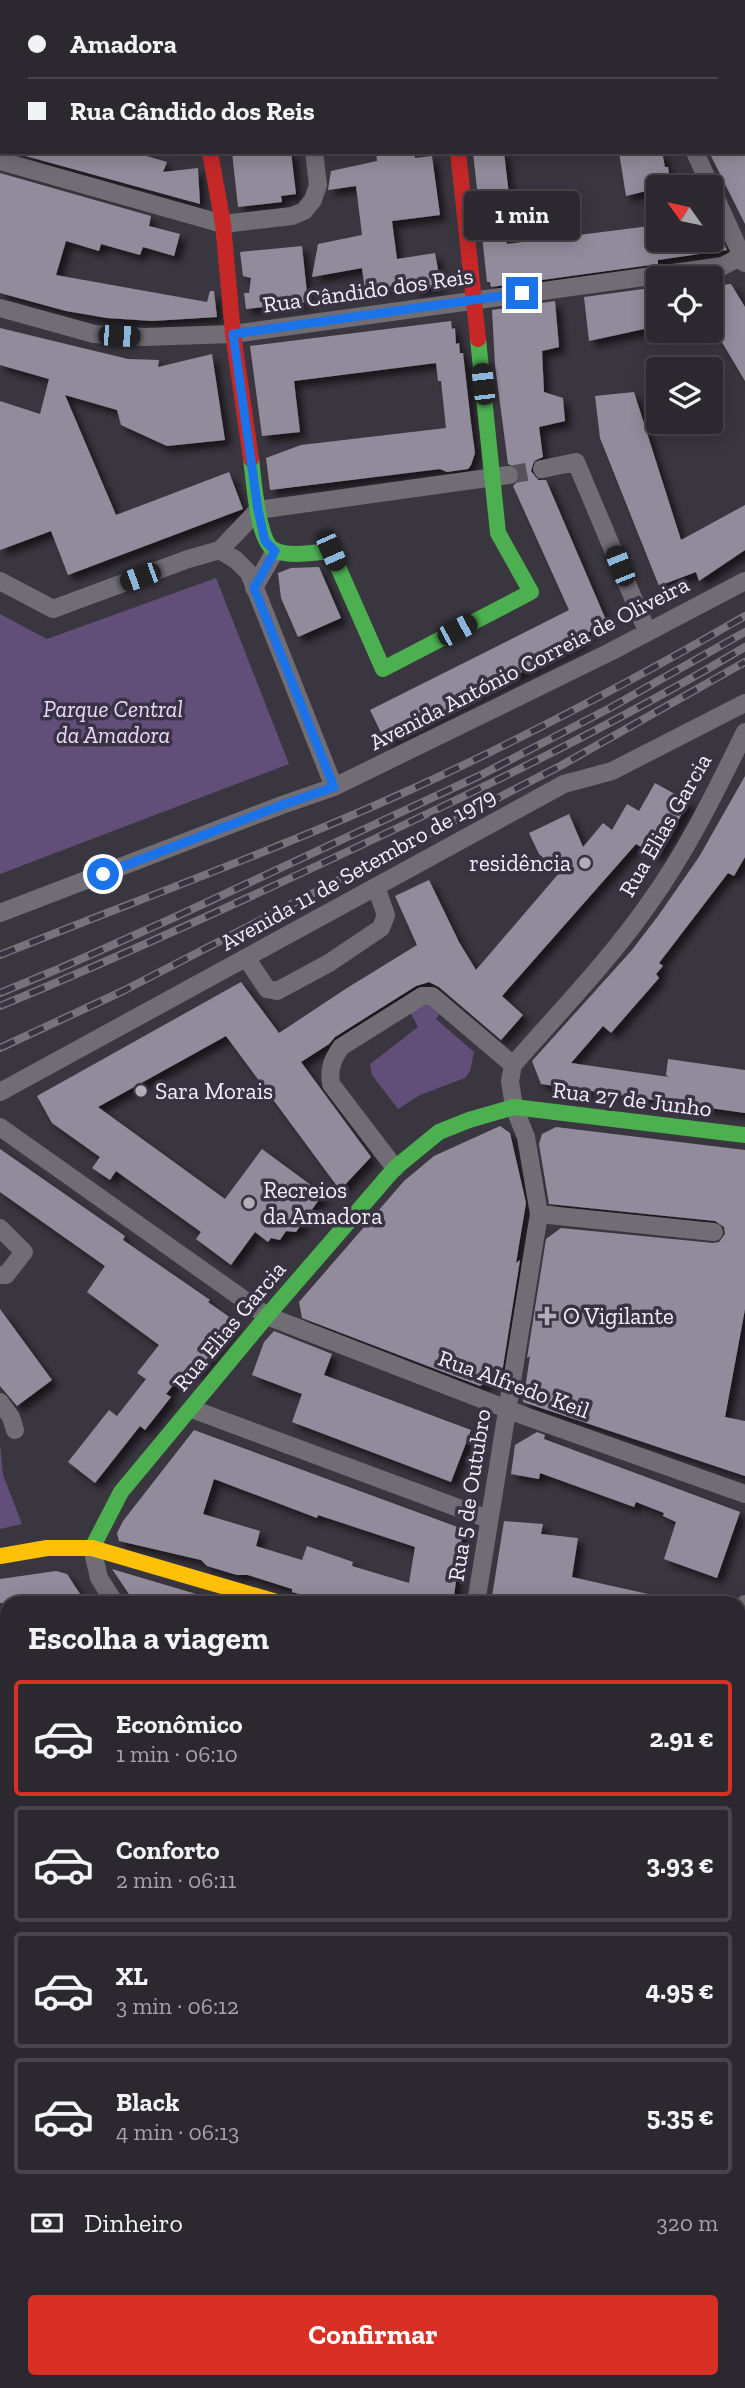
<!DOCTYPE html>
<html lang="pt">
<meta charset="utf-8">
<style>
:root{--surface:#2c282f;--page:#343037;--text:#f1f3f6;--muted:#a6a6aa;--line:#48444b;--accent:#d93025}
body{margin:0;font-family:"Zilla Slab",serif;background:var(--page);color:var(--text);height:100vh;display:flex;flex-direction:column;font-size:26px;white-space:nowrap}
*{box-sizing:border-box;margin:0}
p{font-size:23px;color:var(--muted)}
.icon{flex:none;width:38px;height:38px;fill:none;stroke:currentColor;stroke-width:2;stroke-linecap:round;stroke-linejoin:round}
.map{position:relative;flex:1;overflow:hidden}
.side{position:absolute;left:0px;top:1596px;width:746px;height:793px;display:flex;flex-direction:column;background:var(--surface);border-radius:21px 21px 0 0;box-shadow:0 4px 18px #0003,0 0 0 2px var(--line)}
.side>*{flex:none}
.guide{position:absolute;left:0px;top:0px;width:746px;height:154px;box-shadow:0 4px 18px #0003,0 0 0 2px var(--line);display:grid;align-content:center;height:154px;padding:0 28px;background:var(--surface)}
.needle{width:46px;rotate:303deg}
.controls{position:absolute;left:646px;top:175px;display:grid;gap:14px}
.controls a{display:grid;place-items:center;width:77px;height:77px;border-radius:7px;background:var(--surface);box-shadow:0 4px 18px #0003,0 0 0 2px var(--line);font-size:35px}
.end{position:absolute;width:32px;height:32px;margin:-16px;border:9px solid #1a73e8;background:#fff;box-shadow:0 0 0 4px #fff}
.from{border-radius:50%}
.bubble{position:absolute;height:49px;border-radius:7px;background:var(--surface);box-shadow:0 4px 18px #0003,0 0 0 2px var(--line);font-size:23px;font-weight:700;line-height:49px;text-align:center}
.car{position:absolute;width:21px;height:42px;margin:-21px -10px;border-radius:9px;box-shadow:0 0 5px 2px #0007;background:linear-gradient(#222 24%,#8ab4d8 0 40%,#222 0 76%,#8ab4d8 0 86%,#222 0)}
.guide b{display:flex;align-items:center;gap:24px;height:66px;font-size:26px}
.guide b+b{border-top:2px solid var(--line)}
.guide i{width:18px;height:18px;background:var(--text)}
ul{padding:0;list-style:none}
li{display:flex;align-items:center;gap:21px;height:116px;margin:0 14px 10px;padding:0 14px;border:4px solid var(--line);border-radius:7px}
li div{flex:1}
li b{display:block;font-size:26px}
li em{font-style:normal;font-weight:700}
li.current{border-color:var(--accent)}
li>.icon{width:63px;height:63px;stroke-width:1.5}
h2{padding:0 28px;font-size:32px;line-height:84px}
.pay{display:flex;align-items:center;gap:18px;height:77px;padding:0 28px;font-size:26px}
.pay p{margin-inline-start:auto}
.primary-button{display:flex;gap:14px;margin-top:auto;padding:14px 28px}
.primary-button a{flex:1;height:80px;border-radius:7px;background:var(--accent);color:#fff;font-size:28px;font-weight:700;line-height:80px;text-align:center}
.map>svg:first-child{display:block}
.green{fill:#614f7a}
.building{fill:#918b9b;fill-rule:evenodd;filter:url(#shadow)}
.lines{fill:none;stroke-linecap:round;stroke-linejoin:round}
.street-tunnel{stroke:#56525b;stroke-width:18;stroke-dasharray:18 9;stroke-linecap:butt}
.street{stroke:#706d75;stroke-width:18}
.fast{stroke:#4caf50;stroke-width:16}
.slow{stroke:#ffc107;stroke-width:16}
.jam{stroke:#c62828;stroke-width:16}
.rail-casing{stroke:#76737a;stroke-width:8}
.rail{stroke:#393243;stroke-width:5;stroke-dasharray:16;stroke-linecap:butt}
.route{stroke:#1a73e8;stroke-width:9}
.poi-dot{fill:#b2aeb8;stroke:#393243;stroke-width:2.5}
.labels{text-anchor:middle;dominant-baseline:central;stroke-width:7;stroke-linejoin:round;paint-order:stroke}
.street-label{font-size:23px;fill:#f2eef9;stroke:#393243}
.park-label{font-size:23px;font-style:italic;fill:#e7dafd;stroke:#393243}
.poi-label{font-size:23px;fill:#f2eef9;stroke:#393243;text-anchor:start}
</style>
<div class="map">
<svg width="745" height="2388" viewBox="0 0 745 2388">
<defs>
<filter id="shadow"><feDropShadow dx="6" dy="6" stdDeviation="3.5" flood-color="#0009"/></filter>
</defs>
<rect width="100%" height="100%" fill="#3a363f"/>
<path class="green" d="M216,578l73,186 -289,110v-260l47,25z
M426,1001l14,12 -4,6 38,33 -4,19 -5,7 -45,17 -22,14 -26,-34 -2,-11 48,-37 -9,-17z
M0,1444l3,31 19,49 -22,5z"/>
<path class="building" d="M11,152h122l34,10 -4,10 35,-4 2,36z
M232,152h59l5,42 -15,2 1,6 -44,5z
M376,152h38l1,6 17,-2 8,59 -48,6 5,38 38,-6 6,33 -27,4 -1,-6 -48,6 -3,-22 -50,9 6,-33 44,-9 -6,-49 -28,4 3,-19 46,-10z
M473,152h31l5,43h-6l3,28 -3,1 4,20 151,-19v15h64l5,10 -69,10v4l-167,23 -1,-5h-3z
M619,152h43l3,15h3l3,18 -45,11z
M709,152h36v72z
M0,173l151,43 -2,10 31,8 -6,22 -31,-9 -3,8 -39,-11 -2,7 -33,-10 -10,34 151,27 3,-11h4l3,26 -65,4 -45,-3 -41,-7 -66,-18z
M302,246l6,56 -62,7 -2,-16h5l2,-15 -8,-2 -3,-24z
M731,284l14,23v74l-35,-59v-36z
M658,287v39l-69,15 -5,-44z
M555,301l4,46 -17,4 2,41 19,6 2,23 -26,6 4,30 -9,4 -3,10 7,9h8l60,140 -24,17 2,4 -199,100 -15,-31 199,-100 -56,-124 6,-6 1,-6 -3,-6 -9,-4 -13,-99 -3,-55z
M451,321l1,8 3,-1 1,16 3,-1 1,10h3l8,70 4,30 -4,12 -3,4 -21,3 -7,-3 -170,21 -4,-32 35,-13 145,-17 -5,-47h-3l-2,-18 -142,18 6,51 -38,4 -12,-90z
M0,328l128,31 31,1 -1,7 54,-13 13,86 -58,6 -46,-21 -4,-15 -52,-15 51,120 113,-43 14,37 -175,66 -17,-44 -51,19v-149l40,13 9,-35 -49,-14z
M634,392l47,148 64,-35v45l-46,31 -3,-9 -37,14 -59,-148 -5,-42z
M319,567l22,51 -43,19 -17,-39 -3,-25 13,-5z
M745,776v81l-11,19 -6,-3 -69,90 4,3 -7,8 3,4 -48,55 -8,-7 -32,37 98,14 -3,-2 2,-16 77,11v43l-204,-29 -9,-23 100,-111 26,-34 41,-59z
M655,783l34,19 -32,54 -21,-12 -134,152 21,19 -22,25 -62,-53 -10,-5 -13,4 -81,51 -6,7 -28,18 70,95 -31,33 -114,-154 -128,71 127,92 37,-50 61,45 -27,38 -10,-1 -6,9 -9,-2 -3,4 -13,-10 -24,33 -35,-26 5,-7 -85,-61 -6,9 -18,-12 8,-11 -48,-34 -15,-27 204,-114 38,51 68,-45 70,-43 -22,-49 34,-16 30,62 17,28 84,-98 -21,-18 -10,-21 40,-19 14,33 20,-24 9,7 15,-26 12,7z
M500,1126l10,7 16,70 -10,60 4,-3 -18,113 -22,13 -178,-68 -3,-16 105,-121 30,-25z
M556,1127l189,23v159l-20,108 20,4v55l-222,-74 7,-46 -3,2 19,-119 15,-11 152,15 6,-1 6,-8 -1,-7 -9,-6 -166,-17 -10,-60 3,-10z
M0,1149l125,87 -2,4 87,60 -2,2 27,19 -39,53 -8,-7 -22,27 5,3 -26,33 -5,-4 -45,57 -27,-21 41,-52 8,6 29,-37 -9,-6 22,-28 -72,-53 18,-26 -105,-74z
M0,1309l52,71 -35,26 -17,-20z
M274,1331l58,23 -8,21 147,55 -20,52 -159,-60 10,-28 -50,-19 12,-33z
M194,1430l269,99 -10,74h-120l-41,-11v-3l-44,-14h-11l-30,-9 -6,-6 -82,-19 -2,-8 6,-12zM214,1479l103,39 1,-3 97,32 -6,36 -57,-17 1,-4 -46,-16 -5,14 -46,-14 4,-15 -57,-17z
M537,1432l8,3 -1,4 196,73 -23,66 -53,-19 12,-37 -13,-6 1,-3 -28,-11 -2,5 -94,-34 -1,6 -28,-5 4,-29z
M504,1521l39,3 -2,10 37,4 -6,39 85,19 -1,7h-165z
M112,1569l101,30 -1,4h-77z
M56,1571l11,3 19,29h-86v-24z"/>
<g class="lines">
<path class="street-tunnel" d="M509,475l33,-6"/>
<path class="street" d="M644,0v2
M695,152l50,111
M0,161l223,63 69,-8 12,-5 9,-11 5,-15 -4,-33
M0,308l94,26 50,3 89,-3 490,-68 22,-12
M542,469l34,-7 71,169
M220,550l16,10 13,13 85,214
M0,581l53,28 135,-50 32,-9 38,-40 251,-35
M254,588l21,-37
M0,913l282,-108 52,-18 276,-135 135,-71
M247,959l20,30 10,2 52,-28 52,-35 5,-13 -10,-28
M0,1092l564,-308 48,-13 133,-68
M0,1127l267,189 258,100 220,78
M395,1168l-64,-84c-2,-16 1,-24 10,-37l81,-51h10l81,69
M539,1214l175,18
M0,1228l24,24 -18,23h-6
M0,1402l11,15 4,13
M192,1409l296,110
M92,1548l7,30 16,25
M476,1603l63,-389 -13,-77 -12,-30 -4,-26 3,-16c45,-52 95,-103 135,-160 39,-54 68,-114 97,-173
M738,1627l7,-23
M0,1789l7,-5
M0,1971l7,-5
M0,2227l7,-5
M372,2382l8,6
M84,2388l8,-6"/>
<path class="fast" d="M251,459c3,20 6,85 25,92 16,6 39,1 55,0l52,118 148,-77 -33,-59 -20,-194
M92,1548l29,-56 146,-176 128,-148 44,-36 30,-12 45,-13 231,28
M738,2135l7,-72"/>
<path class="slow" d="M0,1556l47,-8h45l188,55
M738,2340l7,-22
M690,2388l2,-6
M722,2388l2,-6"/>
<path class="jam" d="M210,152l13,72 10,110 18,125
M458,152l20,187
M738,1734l7,1"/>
<g class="rail-casing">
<path id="rail" d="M0,955c137,-55 277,-105 412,-166 114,-52 224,-110 333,-173
M0,993l63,-26 110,-49 306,-142 131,-68 135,-76
M0,1006c115,-47 227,-98 340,-151 137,-64 274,-130 405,-208
M0,1048l123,-57 439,-226 183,-103"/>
</g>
<use href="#rail" class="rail"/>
</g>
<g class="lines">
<path class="route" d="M103,874l179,-69 52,-18 -80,-199 21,-37 -10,-10 -7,-31 -25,-176 289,-41"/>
</g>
<g class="poi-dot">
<circle cx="585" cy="863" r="7"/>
<circle cx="141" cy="1091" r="7"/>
<circle cx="249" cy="1203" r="7"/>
<path d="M543.5 1305.5h7v7h7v7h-7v7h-7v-7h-7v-7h7z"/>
</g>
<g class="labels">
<g class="street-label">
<text transform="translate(368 290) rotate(-8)">Rua Cândido dos Reis</text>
<text transform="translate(529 663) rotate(-27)">Avenida António Correia de Oliveira</text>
<text transform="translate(665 825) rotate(-60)">Rua Elias Garcia</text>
<text transform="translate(358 869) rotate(-29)">Avenida 11 de Setembro de 1979</text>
<text transform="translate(632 1099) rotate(7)">Rua 27 de Junho</text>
<text transform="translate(229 1326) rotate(-50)">Rua Elias Garcia</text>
<text transform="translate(514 1384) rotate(20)">Rua Alfredo Keil</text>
<text transform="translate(469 1495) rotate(-81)">Rua 5 de Outubro</text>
</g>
<g class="park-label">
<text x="113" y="709">Parque Central<tspan x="113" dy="26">da Amadora</tspan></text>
</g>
<g class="poi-label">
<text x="571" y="863" text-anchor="end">residência</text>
<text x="155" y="1091">Sara Morais</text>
<text x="263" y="1190">Recreios<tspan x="263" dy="26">da Amadora</tspan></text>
<text x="563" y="1316">O Vigilante</text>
</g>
</g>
</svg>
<div class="controls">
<a><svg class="needle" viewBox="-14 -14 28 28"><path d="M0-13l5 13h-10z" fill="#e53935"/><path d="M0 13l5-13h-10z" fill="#a6a6aa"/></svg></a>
<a><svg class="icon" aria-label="locate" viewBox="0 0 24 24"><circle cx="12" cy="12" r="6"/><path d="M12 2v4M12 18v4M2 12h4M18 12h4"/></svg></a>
<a><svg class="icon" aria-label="layers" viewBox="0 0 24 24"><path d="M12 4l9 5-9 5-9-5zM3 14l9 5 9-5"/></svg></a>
</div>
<i class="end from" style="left:103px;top:874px"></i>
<i class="end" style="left:522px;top:293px"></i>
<div class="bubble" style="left:464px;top:191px;width:116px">1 min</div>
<i class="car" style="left:119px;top:336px;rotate:93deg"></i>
<i class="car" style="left:483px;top:384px;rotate:354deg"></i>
<i class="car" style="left:331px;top:551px;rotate:156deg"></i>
<i class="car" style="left:620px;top:566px;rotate:338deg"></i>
<i class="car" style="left:140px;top:577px;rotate:250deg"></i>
<i class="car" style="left:457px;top:630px;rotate:62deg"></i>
<div class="guide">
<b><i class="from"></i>Amadora</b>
<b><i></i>Rua Cândido dos Reis</b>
</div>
<section class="side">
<h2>Escolha a viagem</h2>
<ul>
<li class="current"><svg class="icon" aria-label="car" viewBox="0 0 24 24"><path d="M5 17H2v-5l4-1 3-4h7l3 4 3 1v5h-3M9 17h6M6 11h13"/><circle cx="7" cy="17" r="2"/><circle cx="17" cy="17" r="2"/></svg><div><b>Econômico</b><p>1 min · 06:10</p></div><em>2.91 €</em></li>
<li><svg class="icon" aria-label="car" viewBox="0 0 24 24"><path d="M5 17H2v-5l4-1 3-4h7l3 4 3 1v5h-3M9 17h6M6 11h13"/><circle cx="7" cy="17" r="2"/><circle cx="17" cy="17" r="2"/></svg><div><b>Conforto</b><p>2 min · 06:11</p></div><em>3.93 €</em></li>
<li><svg class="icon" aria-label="car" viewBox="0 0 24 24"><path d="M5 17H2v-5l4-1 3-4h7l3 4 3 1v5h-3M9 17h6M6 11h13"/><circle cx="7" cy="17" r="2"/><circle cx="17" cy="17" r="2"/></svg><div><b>XL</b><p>3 min · 06:12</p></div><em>4.95 €</em></li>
<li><svg class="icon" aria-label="car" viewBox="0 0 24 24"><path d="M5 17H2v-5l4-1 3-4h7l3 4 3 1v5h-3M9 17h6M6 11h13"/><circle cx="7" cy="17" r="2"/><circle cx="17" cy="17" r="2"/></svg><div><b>Black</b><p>4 min · 06:13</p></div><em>5.35 €</em></li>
</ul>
<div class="pay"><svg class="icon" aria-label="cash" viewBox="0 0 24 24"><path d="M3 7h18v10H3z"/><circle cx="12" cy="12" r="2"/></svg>Dinheiro<p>320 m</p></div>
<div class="primary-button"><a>Confirmar</a></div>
</section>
</div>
